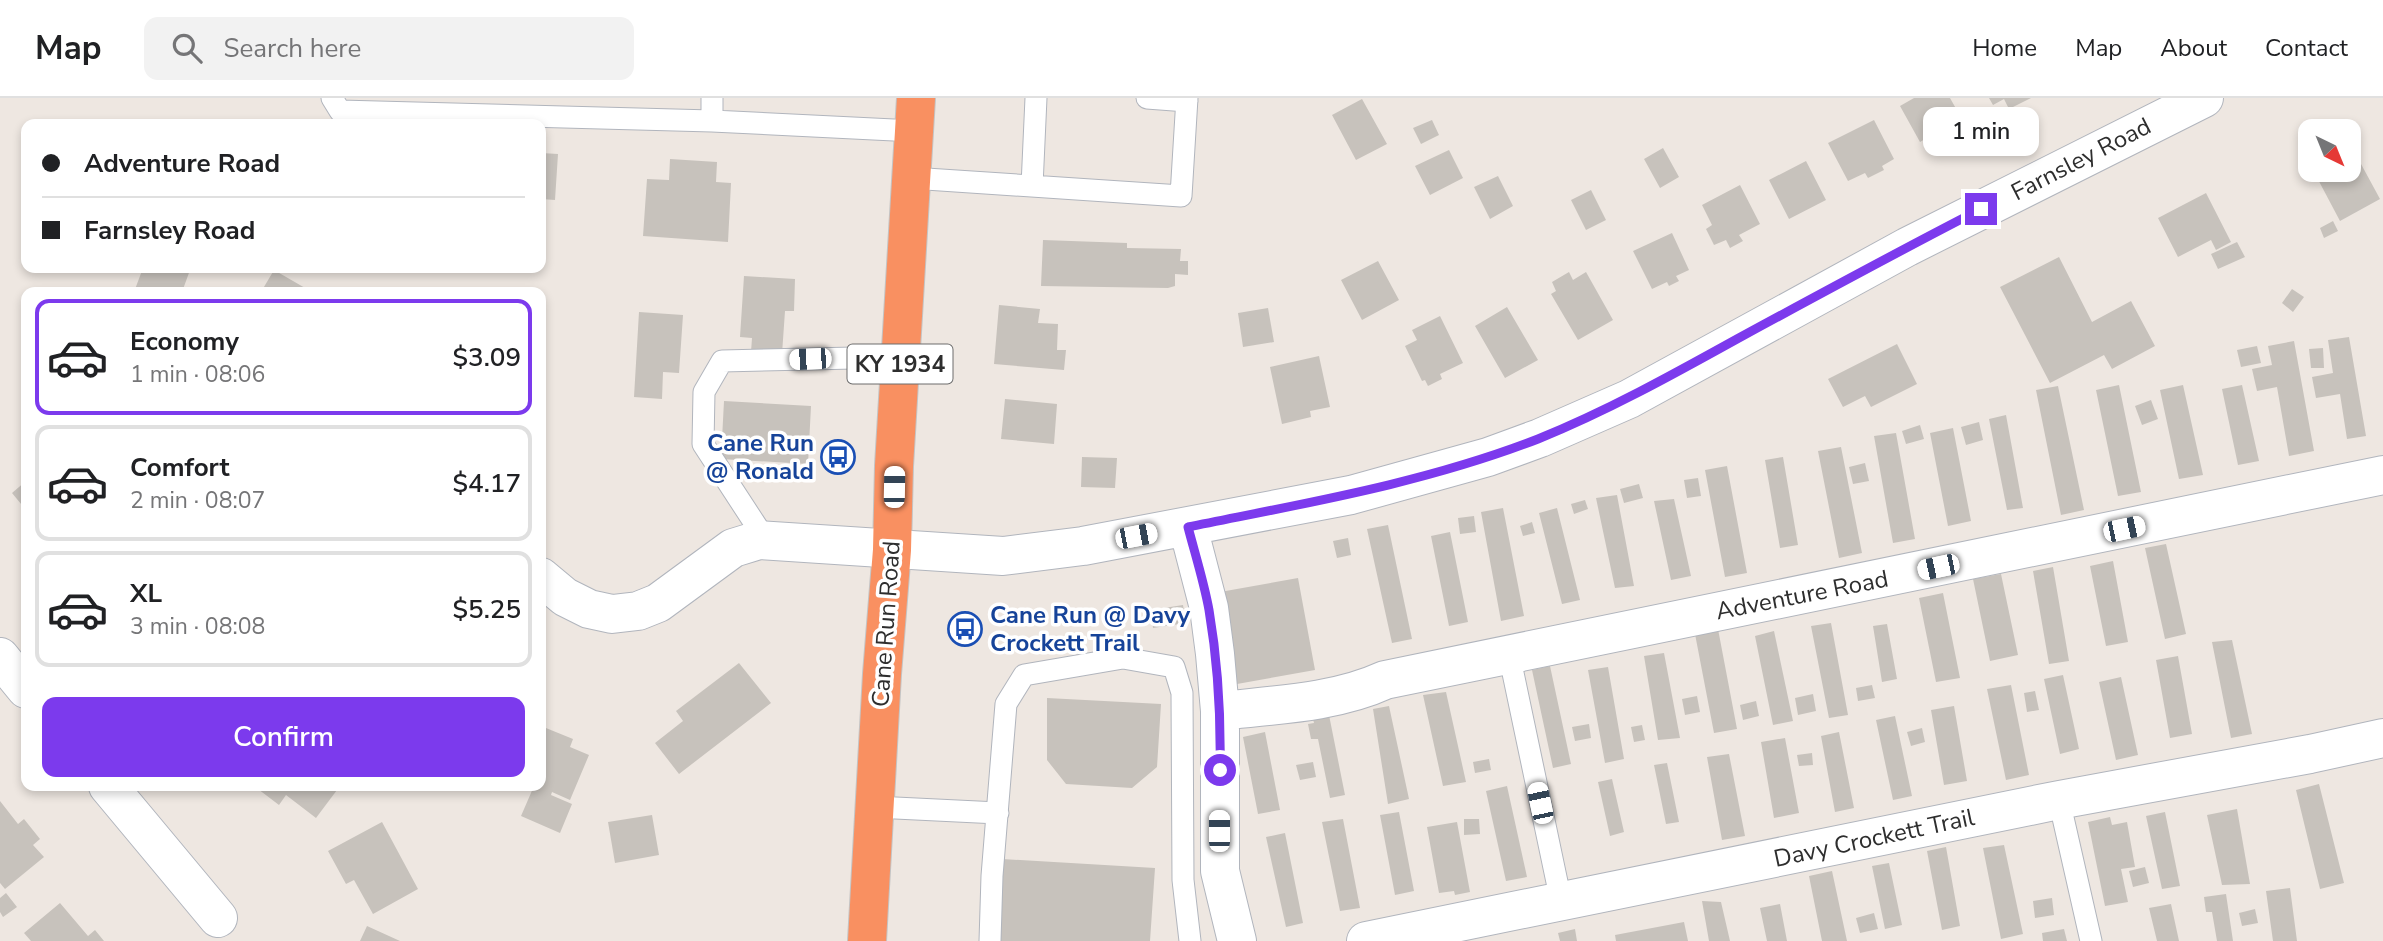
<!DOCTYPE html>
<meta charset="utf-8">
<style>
:root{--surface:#fff;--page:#f2f2f2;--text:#202124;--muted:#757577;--line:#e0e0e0;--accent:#7c3aed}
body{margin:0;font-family:"Nunito Sans",sans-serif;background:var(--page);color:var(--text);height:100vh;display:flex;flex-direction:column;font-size:26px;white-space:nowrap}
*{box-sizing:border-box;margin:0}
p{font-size:23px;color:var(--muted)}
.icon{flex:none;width:38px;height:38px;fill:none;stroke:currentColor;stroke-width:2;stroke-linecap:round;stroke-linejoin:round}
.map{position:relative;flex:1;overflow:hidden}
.side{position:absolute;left:21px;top:189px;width:525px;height:504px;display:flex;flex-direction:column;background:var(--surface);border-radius:14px;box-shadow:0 4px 10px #0003}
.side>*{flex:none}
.banner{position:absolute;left:21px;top:21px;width:525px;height:154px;border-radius:14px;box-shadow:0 4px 10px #0003;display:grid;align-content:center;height:154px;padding:0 21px;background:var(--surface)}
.needle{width:46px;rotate:137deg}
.buttons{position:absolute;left:2298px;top:21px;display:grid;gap:14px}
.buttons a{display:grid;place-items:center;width:63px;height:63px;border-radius:14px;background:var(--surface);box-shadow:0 4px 10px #0003;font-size:35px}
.end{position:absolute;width:32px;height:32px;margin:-16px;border:9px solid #7c3aed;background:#fff;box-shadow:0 0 0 4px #fff}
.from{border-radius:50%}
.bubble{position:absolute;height:49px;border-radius:14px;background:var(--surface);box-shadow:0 4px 10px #0003;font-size:23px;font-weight:600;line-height:49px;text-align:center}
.car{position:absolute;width:21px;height:42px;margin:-21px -10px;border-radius:9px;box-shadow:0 0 5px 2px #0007;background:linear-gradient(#fff 24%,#345 0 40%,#fff 0 76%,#345 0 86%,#fff 0)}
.banner b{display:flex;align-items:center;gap:24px;height:66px;font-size:26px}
.banner b+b{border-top:2px solid var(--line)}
.banner i{width:18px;height:18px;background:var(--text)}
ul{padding:12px 0 0;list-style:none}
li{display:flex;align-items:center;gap:21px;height:116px;margin:0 14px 10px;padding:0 7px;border:4px solid var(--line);border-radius:14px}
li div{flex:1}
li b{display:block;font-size:26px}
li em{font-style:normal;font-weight:600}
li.selected{border-color:var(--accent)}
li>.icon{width:63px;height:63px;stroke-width:1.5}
.cta{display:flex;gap:14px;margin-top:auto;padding:14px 21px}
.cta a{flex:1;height:80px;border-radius:14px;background:var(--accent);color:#fff;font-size:28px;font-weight:600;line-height:80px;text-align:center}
header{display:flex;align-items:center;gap:42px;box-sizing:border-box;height:98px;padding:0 35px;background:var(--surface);border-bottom:2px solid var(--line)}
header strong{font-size:33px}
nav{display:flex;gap:38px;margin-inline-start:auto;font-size:24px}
.search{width:490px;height:63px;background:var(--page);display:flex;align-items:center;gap:18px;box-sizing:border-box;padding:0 24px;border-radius:14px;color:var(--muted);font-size:26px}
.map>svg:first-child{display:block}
.building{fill:#c7c2bc}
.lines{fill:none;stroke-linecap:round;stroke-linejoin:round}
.lane-casing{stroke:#b1b5bd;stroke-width:23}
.street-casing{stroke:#b1b5bd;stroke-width:40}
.highway-casing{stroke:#c4c4c4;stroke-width:40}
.lane{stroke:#fff;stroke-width:21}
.street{stroke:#fff;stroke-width:38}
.highway{stroke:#f99061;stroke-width:38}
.route{stroke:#7c3aed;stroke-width:9}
.labels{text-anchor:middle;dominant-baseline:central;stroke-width:7;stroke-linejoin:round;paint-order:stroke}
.shield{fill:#fff;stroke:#6d6d6d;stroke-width:2}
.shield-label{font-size:23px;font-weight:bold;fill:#2e2e2e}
.street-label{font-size:24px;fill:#2e2e2e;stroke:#fff}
.transit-label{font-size:24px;font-weight:bold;fill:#164399;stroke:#fff;text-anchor:end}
</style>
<header>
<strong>Map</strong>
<div class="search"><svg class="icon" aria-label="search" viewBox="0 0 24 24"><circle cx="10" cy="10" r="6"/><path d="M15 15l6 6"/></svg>Search here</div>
<nav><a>Home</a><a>Map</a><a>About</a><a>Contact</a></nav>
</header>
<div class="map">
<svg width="2383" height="843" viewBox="0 0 2383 843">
<rect width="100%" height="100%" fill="#eee7e1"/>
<path class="building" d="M1914,0h36l13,23 -12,7 4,8 -19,10 -6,-10 -10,6 -20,-36z
M1989,0h42l-22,11 -5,-10 -11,6z
M1362,1l25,45 -31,16 -24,-45z
M1432,22l7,15 -18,9 -8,-16z
M1874,22l20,39 -12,7 2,4 -16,8 -3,-5 -17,8 -20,-38z
M2339,25l5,8h-21z
M2310,40v27l-11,-21z
M2348,42l32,59 -40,22 -27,-51h35z
M1663,50l16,29 -19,11 -16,-29z
M1449,52l14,28 -33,17 -15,-29z
M541,55l17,1 -3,46 -14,-1z
M670,61l47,3 -1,20 15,1 -3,59 -85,-6 4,-57 22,1z
M1806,63l20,39 -37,19 -20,-39z
M1498,78l15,30 -23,13 -16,-32z
M1740,87l20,39 -21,11 4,6 -13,7 -4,-8 -12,5 -8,-16 6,-4 -10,-20z
M1591,92l15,30 -20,10 -15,-30z
M2206,95l25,49 -15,8 -5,-10 -33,17 -20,-39z
M2333,123l5,10 -14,7 -4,-10z
M1672,135l17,37 -13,6 3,5 -10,5 -2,-4 -15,7 -19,-38z
M1043,142l84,3v5l54,1 -1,12h8v14l-13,-1v12l-7,2 -127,-2z
M2237,144l8,15 -27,12 -7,-15z
M2059,159l33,65 39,-21 24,45 -43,23 -8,-14 -54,28 -50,-96z
M1378,163l21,39 -37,20 -21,-40z
M143,170h40l7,2 -8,22h-48z
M274,172l38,22h-51z
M1569,174l4,8 13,-8 27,48 -35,20 -27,-46 5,-3 -4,-9z
M744,178l51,3 -1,32h-9l-3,43 -31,-2 1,-14 -12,-1z
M2292,191l12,8 -11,15 -11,-9z
M999,207l41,4 -2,14 20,1 -1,26h9l-2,20 -70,-6z
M1507,209l31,53 -33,18 -30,-52z
M1268,210l6,34 -31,5 -5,-34z
M639,214l44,3 -4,58 -16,-1 -1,27 -28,-2z
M1440,218l23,47 -23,11 2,5 -14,7 -3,-6 -3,1 -17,-35 12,-6 -5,-10z
M2349,239l17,99 -19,3 -7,-45 -24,4 -4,-21 21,-4 -5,-33z
M2294,243l20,110 -25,5 -12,-69 -20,4 -5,-22 20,-4 -4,-19z
M1897,246l20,40 -46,23 -6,-11 -22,11 -15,-28z
M2257,248l4,17 -20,4 -4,-17z
M2323,250l1,20h-13l-2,-19z
M1319,258l11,51 -20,4 1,6 -29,7 -12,-57z
M2119,287l22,107 -23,4 -22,-106z
M2183,287l20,90 -24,4 -19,-89z
M2242,287l17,76 -21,4 -16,-76z
M2058,288l26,124 -23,5 -25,-125z
M1005,301l52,5 -3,40 -53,-5z
M2151,302l7,19 -16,6 -7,-19z
M724,303l87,5 -3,58 -87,-5z
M2006,317l17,93 -16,2 -18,-91z
M1979,324l4,18 -17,5 -5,-18z
M1920,327l4,14 -18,5 -4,-13z
M1953,330l18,93 -23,5 -18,-93z
M1896,335l19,106 -22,4 -19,-107z
M1841,349l21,106 -23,5 -21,-107z
M1082,359l35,1 -2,30 -34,-1z
M1783,359l15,88 -18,3 -15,-88z
M1865,365l4,18 -16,3 -4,-17z
M1727,368l20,107 -22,4 -20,-107z
M1698,380l3,18 -14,2 -3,-18z
M26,383v29l-14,-17z
M1639,386l4,14 -19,5 -4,-14z
M1617,397l17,91 -19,2 -19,-90z
M1674,401l17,77 -20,4 -17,-79z
M1585,402l3,9 -14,5 -3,-10z
M1503,410l21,108 -23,5 -20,-109z
M1557,410l23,92 -18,4 -23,-91z
M1474,418l2,16 -16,2 -2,-16z
M1532,424l3,11 -12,3 -3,-10z
M1388,427l24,114 -20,4 -25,-114z
M1450,434l18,90 -19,4 -18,-90z
M1348,440l3,17 -14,3 -4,-17z
M2166,446l20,90 -21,5 -20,-91z
M2113,463l15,81 -22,4 -16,-80z
M2053,469l16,94 -20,3 -16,-93z
M2001,476l17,81 -28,6 -17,-82z
M1298,480l17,92 -78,14 -17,-92z
M1943,495l17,85 -24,4 -17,-84z
M1183,507l3,18 -33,5 -2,-18z
M1831,525l17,92 -19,3 -18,-92z
M1887,526l10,55 -15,3 -9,-56z
M1718,531l19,100 -23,4 -19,-99z
M1774,533l19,90 -20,4 -18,-89z
M2232,542l20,94 -21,4 -19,-96z
M1664,555l16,85 -22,2 -14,-84z
M2178,558l14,78 -22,4 -14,-78z
M739,565l32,40 -92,71 -24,-31 28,-22 -7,-10z
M1550,568l21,98 -18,4 -21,-98z
M1608,569l16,92 -19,4 -17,-93z
M2063,577l16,74 -19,5 -16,-75z
M2121,579l17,78 -22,5 -17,-78z
M1872,587l3,13 -17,3 -2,-13z
M2011,587l18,90 -23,5 -19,-91z
M2035,593l4,19 -12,2 -3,-19z
M1446,594l20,90 -23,4 -20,-91z
M1813,596l3,17 -18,4 -3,-17z
M1697,598l3,16 -15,3 -3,-16z
M1047,600l114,6 -4,63 -25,21 -66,-4 -19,-24z
M1756,603l3,15 -16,4 -3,-15z
M1389,608l20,93 -21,5 -15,-95z
M1954,608l13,75 -23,4 -13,-75z
M1329,617l16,80 -15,3 -12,-59h-7l-3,-15 6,-1 -1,-4z
M1895,618l17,80 -19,4 -17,-80z
M1589,626l2,14 -16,3 -3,-14z
M1642,627l3,15 -11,2 -3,-15z
M541,628l32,13 -3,8 19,8 -19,45 -18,-8 -1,3 21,9 -12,29 -39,-17 13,-30h7z
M1922,630l3,14 -14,4 -4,-14z
M1265,634l15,78 -22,4 -15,-77z
M1839,634l15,76 -19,4 -14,-76z
M1785,640l14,75 -25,5 -13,-76z
M1812,655l1,12 -14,1 -2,-11z
M1729,656l16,82 -23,4 -15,-83z
M1489,661l2,11 -16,3 -2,-11z
M1313,664l3,15 -16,3 -4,-15z
M1667,665l12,59 -13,2 -12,-59z
M1612,681l12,53 -14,4 -12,-54z
M2319,686l25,99 -24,6 -24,-99z
M254,688h86l-24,32 -30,-23 -7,10z
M1507,688l20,91 -21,4 -20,-90z
M0,703l18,23 6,-5 16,20 -7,6 11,12 -39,32 -5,-6z
M2237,711l13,75 -28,1 -15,-70z
M1399,714l15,79 -19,4 -15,-80z
M2165,714l15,74 -18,3 -16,-73z
M652,717l7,40 -44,8 -7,-41z
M2110,719l2,8 15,-3 8,45 -14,2 7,33 -23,4 -17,-84z
M1343,721l17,89 -20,3 -18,-89z
M1464,721h15l1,15 -16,1z
M382,724l36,67 -45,25 -19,-34 -8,4 -18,-33z
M1457,724l13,70 -15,3 -1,-4 -15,2 -12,-66z
M1285,735l18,90 -17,4 -20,-90z
M2004,747l19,89 -22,5 -18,-91z
M1946,749l14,79 -18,4 -15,-79z
M1002,761l153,9 -5,73h-153z
M1889,765l13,62 -17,4 -13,-63z
M2145,769l4,16 -16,4 -4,-16z
M1832,773l15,70h-25l-13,-65z
M2290,790l7,53h-24l-7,-50z
M6,795l11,14 -14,10 -3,-5v-14z
M2226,796l7,47h-16l-5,-29h-6l-2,-15z
M2052,800l2,17 -19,3 -2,-17z
M1702,803l19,1 9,39h-21z
M60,805l28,33 7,-6 9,11h-73l-7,-8z
M1780,806l7,37h-20l-7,-33z
M2171,806l8,37h-22l-8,-33z
M2255,811l3,14 -16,3 -3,-13z
M1874,815l4,16 -18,4 -4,-15z
M1684,824l4,19h-72l-1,-6z
M367,828l33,15h-40z
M1575,831l2,12h-17l-2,-8z
M2064,831l3,12h-24l-1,-8z"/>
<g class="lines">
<g class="lane-casing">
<path id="lane" d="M332,0l8,13 372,10
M712,0v23l202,10
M1147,0l40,3
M911,80l270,18 6,-98
M1032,88l4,-88
M765,441l-62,-95 1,-52 18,-31 179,-4
M1509,556l52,247
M2059,702l32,141
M875,709l123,6
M990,843l2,-65 14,-172 18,-29 99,-17 51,9 8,26 1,187 7,61"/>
</g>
<g class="street-casing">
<path id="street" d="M1188,429l21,81 6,46 5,57v160l17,70
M541,479l24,20 24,12 23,5 26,-3 20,-8 75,-55 26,-8 244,16 80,-10 268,-51 137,-38 52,-19 89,-39 278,-152 297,-149
M0,559l26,32
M1220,613c54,-6 115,-8 165,-31l998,-205
M108,688l110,132
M1366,843l693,-141 251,-46 73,-16"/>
</g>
<g class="highway-casing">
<path id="highway" d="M867,843l15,-267 10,-124 2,-84 22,-368"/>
</g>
<use href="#lane" class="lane"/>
<use href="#street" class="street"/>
<use href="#highway" class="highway"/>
</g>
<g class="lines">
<path class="route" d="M1220,672c1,-53 -2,-107 -11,-160 -5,-28 -14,-56 -21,-83 118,-24 237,-44 350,-88 69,-28 134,-64 199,-100 81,-44 162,-88 244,-130"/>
</g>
<defs>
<g id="bus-ring" transform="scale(1.75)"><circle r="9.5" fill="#fff" stroke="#1a4fb4" stroke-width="1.5"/><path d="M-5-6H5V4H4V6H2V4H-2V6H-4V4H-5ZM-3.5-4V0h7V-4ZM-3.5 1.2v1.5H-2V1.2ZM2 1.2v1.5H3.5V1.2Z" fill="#1a4fb4"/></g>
</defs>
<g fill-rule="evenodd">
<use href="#bus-ring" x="838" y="359"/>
<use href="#bus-ring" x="965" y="531"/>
</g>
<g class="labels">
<rect class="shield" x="847.5" y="246.5" width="105" height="39" rx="5"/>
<g class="shield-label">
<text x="900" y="266">KY 1934</text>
</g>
<g class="street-label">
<text transform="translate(2081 61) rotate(-27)">Farnsley Road</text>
<text transform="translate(1802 497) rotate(-11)">Adventure Road</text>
<text transform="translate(886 526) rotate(-86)">Cane Run Road</text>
<text transform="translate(1874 740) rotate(-12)">Davy Crockett Trail</text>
</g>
<g class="transit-label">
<text x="814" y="345">Cane Run<tspan x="814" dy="28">@ Ronald</tspan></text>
<text x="990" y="517" text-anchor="start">Cane Run @ Davy<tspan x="990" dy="28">Crockett Trail</tspan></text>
</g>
</g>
</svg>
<div class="buttons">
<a><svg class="needle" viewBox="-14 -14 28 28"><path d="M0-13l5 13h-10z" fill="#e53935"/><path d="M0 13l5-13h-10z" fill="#757577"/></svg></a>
</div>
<i class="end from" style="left:1220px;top:672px"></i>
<i class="end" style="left:1981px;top:111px"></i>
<div class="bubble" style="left:1923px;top:9px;width:116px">1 min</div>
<i class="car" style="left:810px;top:261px;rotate:268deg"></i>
<i class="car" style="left:894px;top:389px;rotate:1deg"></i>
<i class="car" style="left:2124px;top:431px;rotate:78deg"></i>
<i class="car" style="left:1136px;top:438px;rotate:79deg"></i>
<i class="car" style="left:1938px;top:469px;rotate:258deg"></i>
<i class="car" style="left:1540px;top:705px;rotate:348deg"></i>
<i class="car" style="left:1219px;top:733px;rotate:0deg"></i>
<div class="banner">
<b><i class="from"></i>Adventure Road</b>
<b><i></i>Farnsley Road</b>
</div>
<section class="side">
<ul>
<li class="selected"><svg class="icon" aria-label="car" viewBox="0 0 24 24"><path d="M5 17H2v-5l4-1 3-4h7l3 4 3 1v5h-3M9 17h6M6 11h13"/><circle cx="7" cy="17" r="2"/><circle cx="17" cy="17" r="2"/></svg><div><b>Economy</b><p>1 min · 08:06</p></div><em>$3.09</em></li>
<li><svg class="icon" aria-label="car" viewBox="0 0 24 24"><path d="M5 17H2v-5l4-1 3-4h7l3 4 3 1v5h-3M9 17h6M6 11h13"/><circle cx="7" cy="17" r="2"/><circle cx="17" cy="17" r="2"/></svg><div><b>Comfort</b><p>2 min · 08:07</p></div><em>$4.17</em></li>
<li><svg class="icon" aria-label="car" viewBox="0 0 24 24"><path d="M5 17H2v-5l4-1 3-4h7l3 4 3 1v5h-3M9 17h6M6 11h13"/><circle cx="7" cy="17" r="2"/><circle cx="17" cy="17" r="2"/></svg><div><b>XL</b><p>3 min · 08:08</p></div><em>$5.25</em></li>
</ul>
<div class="cta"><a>Confirm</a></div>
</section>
</div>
